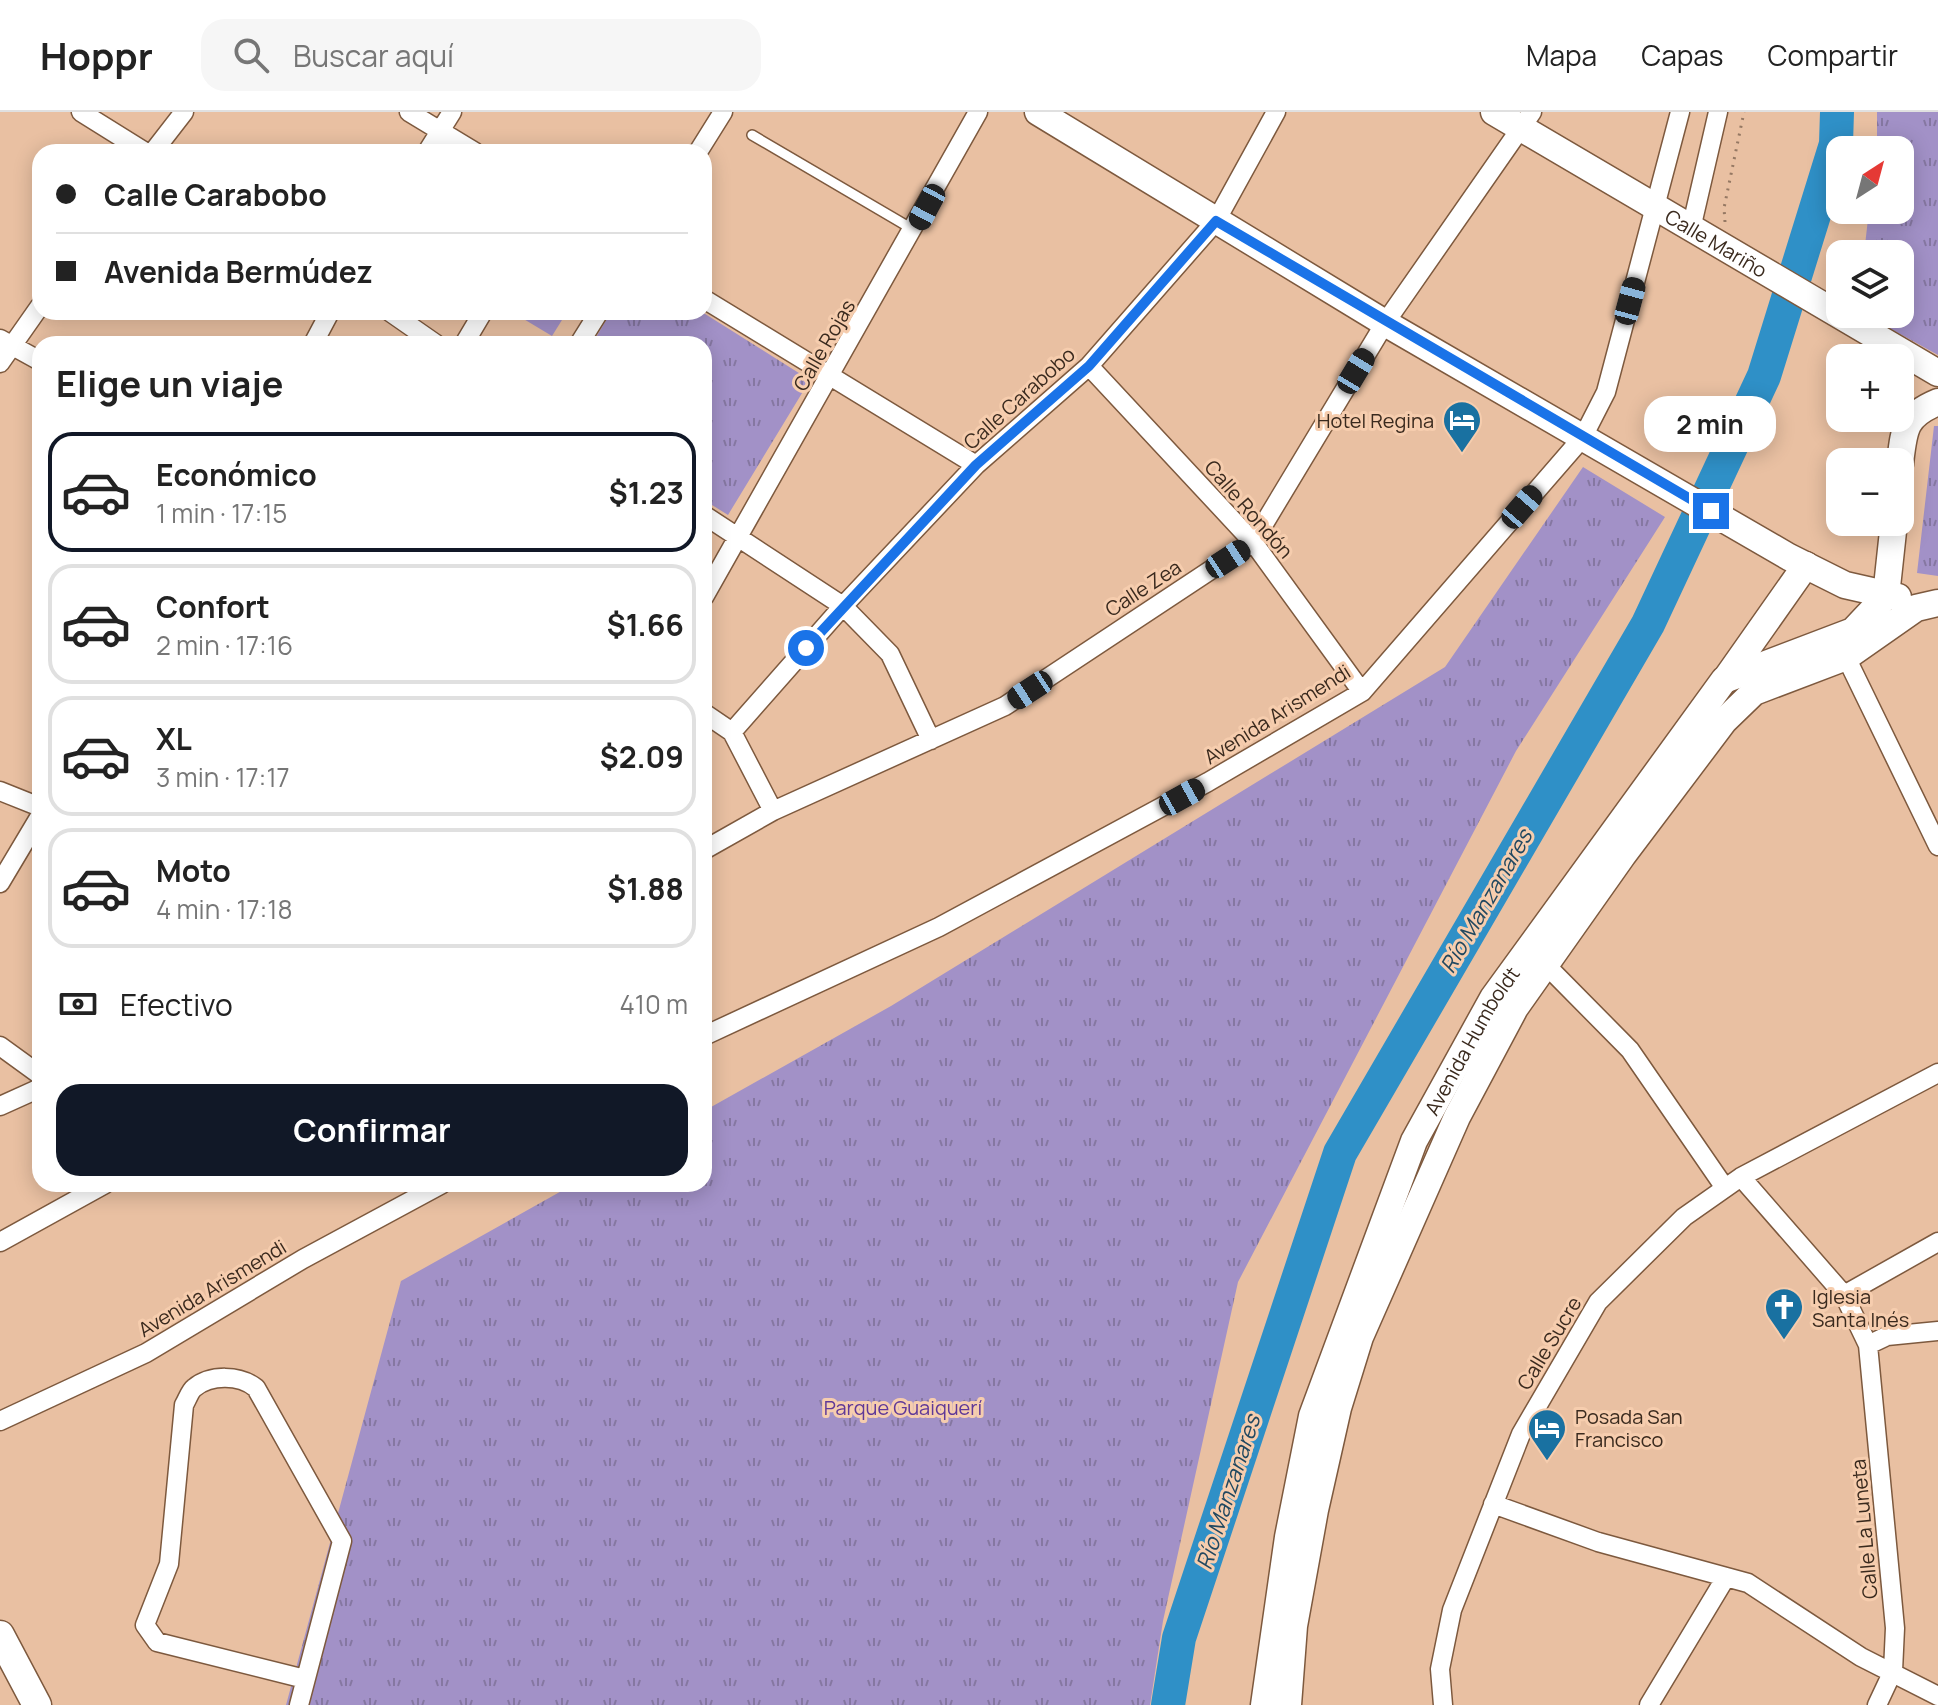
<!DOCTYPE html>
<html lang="es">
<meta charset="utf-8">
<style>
:root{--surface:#fff;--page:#f6f6f6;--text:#222;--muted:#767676;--line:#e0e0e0;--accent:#111827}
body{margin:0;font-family:Manrope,sans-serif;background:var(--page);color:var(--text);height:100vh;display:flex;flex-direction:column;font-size:30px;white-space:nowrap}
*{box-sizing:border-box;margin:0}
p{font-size:26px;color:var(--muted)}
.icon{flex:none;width:44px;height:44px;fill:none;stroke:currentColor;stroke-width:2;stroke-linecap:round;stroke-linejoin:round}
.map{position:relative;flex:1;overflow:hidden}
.sheet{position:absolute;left:32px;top:224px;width:680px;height:856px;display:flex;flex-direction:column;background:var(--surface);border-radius:24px;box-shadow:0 4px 20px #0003}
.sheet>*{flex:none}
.guide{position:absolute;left:32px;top:32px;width:680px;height:176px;border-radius:24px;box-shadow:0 4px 20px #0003;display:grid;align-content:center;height:176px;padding:0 24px;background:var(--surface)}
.needle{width:52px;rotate:36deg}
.fabs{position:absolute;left:1826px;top:24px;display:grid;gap:16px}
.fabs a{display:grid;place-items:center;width:88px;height:88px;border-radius:16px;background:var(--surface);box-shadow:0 4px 20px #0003;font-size:40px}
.end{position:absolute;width:36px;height:36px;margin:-18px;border:10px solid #1a73e8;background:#fff;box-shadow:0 0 0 4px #fff}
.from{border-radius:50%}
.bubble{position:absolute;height:56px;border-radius:24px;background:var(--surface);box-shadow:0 4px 20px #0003;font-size:26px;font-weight:700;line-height:56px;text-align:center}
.car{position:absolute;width:24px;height:48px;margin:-24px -12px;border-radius:10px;box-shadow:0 0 6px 2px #0007;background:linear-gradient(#222 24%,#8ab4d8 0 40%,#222 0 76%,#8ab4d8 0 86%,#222 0)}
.guide b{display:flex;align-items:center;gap:28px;height:76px;font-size:30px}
.guide b+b{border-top:2px solid var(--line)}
.guide i{width:20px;height:20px;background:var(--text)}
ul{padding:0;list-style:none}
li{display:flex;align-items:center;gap:24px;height:120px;margin:0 16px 12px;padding:0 8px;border:4px solid var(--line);border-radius:24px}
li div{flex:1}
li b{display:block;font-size:30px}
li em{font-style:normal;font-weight:700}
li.active{border-color:var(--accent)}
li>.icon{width:72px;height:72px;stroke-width:1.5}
h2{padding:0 24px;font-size:36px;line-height:96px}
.pay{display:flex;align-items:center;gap:20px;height:88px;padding:0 24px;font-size:30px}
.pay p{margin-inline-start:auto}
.action{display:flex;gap:16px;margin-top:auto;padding:16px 24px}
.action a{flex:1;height:92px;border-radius:24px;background:var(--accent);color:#fff;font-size:32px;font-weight:700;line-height:92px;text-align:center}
header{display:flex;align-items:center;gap:48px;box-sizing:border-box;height:112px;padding:0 40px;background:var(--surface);border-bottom:2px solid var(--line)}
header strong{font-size:38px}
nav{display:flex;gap:44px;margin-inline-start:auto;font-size:28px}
.search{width:560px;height:72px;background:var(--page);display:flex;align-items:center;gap:20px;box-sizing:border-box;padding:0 28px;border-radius:24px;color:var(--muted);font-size:30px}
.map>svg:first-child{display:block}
.green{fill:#a291c7}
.park{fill:url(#park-tufts)}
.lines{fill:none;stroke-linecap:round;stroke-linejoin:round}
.river{stroke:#2f90c7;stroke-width:34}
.lane-casing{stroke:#7d593e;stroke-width:12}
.street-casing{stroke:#7d593e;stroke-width:21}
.secondary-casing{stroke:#7d593e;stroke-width:29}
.primary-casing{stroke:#7d593e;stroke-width:31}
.path{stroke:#957863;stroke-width:3;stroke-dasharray:2 6;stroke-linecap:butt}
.lane{stroke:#fff;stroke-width:9}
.street{stroke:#fff;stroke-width:18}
.secondary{stroke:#fff;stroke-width:26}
.primary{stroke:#fff;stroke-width:28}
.route{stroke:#1a73e8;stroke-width:10}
.labels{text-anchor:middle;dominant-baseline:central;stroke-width:6;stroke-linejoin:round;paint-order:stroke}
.street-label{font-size:20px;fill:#3a2a1e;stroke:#f6cdae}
.poi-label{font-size:20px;fill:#3a2a1e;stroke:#f6cdae;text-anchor:start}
.park-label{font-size:20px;fill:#5f3898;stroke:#f6cdae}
.water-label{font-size:22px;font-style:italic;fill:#214860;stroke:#f6cdae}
</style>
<header>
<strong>Hoppr</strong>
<div class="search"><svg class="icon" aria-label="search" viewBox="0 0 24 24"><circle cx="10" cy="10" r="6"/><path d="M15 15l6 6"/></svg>Buscar aquí</div>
<nav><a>Mapa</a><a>Capas</a><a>Compartir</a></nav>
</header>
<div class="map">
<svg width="1938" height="1593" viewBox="0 0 1938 1593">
<defs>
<pattern id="park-tufts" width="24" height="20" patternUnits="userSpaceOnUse" patternTransform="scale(2)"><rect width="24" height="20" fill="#a291c7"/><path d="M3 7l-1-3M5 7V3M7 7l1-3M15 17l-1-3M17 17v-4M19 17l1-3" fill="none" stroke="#8577a1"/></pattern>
</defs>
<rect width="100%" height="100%" fill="#e9c0a2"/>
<path class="green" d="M512,200h55l-15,24z"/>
<path class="park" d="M1877,0h61v243l-74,-41h36v-60h-36l5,-44h31v-60h-23z
M611,200h91l108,68 -82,135 -24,-15v-156h-112z
M1934,314h4v150l-21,-3z
M1583,355l82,50 -149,234 -278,531 -75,339 -13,84h-864l115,-424 173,-97h130v-73l187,-105 554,-339z"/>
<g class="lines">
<path class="river" d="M1168,1593l11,-67 161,-485 308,-529 116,-248 72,-232 1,-32"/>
<g class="lane-casing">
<path id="lane" d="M752,23l162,95"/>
</g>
<g class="street-casing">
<path id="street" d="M81,0l64,40
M409,0l66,40
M153,40l31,-40
M427,40l25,-40
M698,40l25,-40
M1691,117l27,-117
M704,187l272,166
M390,200l46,32
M0,227l40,22
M313,232l17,-32
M464,232l19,-32
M579,232l20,-32
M0,251l40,-57
M1089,254l164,176 109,150
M704,403l139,91 47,48 41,86
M704,485l274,-485
M1846,545l92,189
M704,601l28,19 41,79
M732,620l111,-126 133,-141 113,-99 127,-145 60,-109
M0,679l40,16
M704,738l69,-39 232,-105 248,-164 132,-219 147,-211
M0,771l40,-67
M1546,853l84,85 95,138
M704,924l235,-109 269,-145 154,-90 221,-255 23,-45 74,-280
M0,934l40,29
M0,994l40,-18
M1741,1065l103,118 24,50 27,283 -2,43 -16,34
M0,1130l105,-58
M1844,1183l94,-53
M1868,1233l19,-9 51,-5
M0,1309l146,-68 157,-94 139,-75
M1493,1392l105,38 150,41 113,74 77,39
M299,1593l43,-164 -86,-153c-16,-13 -45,-14 -62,0 -4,3 -7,12 -10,17l-15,159 -24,61 12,17 148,37
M1443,1593l-3,-36 12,-59 69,-176 77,-132 86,-85 57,-40 197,-104
M1649,1593l77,-128"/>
</g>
<g class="secondary-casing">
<g id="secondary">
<path d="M1038,0l347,211 404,234 56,28 53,12"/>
<path id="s1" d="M1494,0l444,261"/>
<path d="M1900,352c4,-35 4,-48 38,-62"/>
<path d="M1725,568l81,-115"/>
<path id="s2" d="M1264,1593l24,-168 24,-121 102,-275 79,-143 231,-318 129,-49 33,-35 8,-74"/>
<path d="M1288,1593l6,-79 21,-116 23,-102 22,-71 97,-220 58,-109 108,-153 101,-134 30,-29 92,-35 70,-49 22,-5"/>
</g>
</g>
<g class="primary-casing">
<path id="primary" d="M0,1523l37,70"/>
</g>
<path class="path" d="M1725,110l-1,-14 20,-96"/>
<use href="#lane" class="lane"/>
<use href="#street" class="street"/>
<use href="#secondary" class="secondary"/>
<use href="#primary" class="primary"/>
</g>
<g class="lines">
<path class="route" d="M806,536l170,-183 113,-99 127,-145 495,290"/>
</g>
<defs>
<g id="hotel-pin" transform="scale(2)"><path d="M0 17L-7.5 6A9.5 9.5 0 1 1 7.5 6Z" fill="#1971a1" stroke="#f6cdae"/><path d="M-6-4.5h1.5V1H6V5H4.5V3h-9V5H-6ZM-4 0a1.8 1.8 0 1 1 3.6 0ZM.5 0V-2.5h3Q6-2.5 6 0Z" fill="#fff"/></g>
<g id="church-pin" transform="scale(2)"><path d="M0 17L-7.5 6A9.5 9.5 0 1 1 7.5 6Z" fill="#1971a1" stroke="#f6cdae"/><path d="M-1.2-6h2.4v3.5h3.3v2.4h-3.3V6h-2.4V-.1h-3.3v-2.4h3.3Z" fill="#fff"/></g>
</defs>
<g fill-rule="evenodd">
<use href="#hotel-pin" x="1462" y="308"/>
<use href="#church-pin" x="1784" y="1195"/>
<use href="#hotel-pin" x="1547" y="1316"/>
</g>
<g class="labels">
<g class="street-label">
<text stroke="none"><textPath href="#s1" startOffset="258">Calle Mariño</textPath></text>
<text transform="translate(824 233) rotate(-60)">Calle Rojas</text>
<text transform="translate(1019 286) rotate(-42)">Calle Carabobo</text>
<text transform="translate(1249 397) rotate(49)">Calle Rondón</text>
<text transform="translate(1143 476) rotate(-33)">Calle Zea</text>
<text transform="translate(1277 602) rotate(-32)">Avenida Arismendi</text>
<text stroke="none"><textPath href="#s2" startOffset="702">Avenida Humboldt</textPath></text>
<text transform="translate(212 1176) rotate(-31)">Avenida Arismendi</text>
<text transform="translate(1549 1231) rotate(-59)">Calle Sucre</text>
<text transform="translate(1864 1417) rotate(-95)">Calle La Luneta</text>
</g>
<g class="poi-label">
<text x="1434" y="308" text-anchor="end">Hotel Regina</text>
<text x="1812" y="1184">Iglesia<tspan x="1812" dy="23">Santa Inés</tspan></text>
<text x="1575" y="1304">Posada San<tspan x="1575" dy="23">Francisco</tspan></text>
</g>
<g class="park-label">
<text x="903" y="1295">Parque Guaiquerí</text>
</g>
<g class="water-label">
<text transform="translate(1486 789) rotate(-60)">Río Manzanares</text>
<text transform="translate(1228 1380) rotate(-72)">Río Manzanares</text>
</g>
</g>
</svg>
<div class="fabs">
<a><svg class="needle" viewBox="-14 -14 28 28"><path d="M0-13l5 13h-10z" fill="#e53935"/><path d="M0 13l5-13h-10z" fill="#767676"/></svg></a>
<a><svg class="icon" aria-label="layers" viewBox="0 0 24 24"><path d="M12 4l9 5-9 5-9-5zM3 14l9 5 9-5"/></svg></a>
<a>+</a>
<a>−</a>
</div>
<i class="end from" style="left:806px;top:536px"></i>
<i class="end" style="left:1711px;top:399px"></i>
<div class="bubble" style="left:1644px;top:284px;width:132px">2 min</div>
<i class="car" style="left:927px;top:95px;rotate:208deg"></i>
<i class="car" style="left:1630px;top:189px;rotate:15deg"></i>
<i class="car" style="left:1356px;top:259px;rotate:31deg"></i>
<i class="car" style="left:1522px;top:395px;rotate:41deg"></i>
<i class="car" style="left:1228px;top:447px;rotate:57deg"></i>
<i class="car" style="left:1030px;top:578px;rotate:237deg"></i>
<i class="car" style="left:1182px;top:685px;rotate:61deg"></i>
<div class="guide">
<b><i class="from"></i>Calle Carabobo</b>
<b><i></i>Avenida Bermúdez</b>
</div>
<section class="sheet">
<h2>Elige un viaje</h2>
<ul>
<li class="active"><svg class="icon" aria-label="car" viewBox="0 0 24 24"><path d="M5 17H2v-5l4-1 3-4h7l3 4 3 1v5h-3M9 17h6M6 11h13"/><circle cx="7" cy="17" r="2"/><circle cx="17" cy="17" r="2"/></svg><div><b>Económico</b><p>1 min · 17:15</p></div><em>$1.23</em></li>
<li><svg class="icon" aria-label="car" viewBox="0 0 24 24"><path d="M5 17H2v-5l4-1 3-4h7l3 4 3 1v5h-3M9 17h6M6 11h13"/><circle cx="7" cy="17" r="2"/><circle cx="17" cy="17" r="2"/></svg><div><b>Confort</b><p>2 min · 17:16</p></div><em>$1.66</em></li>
<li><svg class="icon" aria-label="car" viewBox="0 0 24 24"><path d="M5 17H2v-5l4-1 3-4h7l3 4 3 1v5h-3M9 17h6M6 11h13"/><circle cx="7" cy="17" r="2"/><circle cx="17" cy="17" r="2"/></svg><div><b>XL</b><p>3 min · 17:17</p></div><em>$2.09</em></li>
<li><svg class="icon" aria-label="car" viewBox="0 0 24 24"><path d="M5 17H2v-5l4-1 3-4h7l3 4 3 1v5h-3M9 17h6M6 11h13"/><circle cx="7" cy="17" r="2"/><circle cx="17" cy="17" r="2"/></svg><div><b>Moto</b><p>4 min · 17:18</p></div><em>$1.88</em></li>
</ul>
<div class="pay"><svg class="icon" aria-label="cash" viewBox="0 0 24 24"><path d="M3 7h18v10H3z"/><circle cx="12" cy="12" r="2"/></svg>Efectivo<p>410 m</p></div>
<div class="action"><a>Confirmar</a></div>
</section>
</div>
